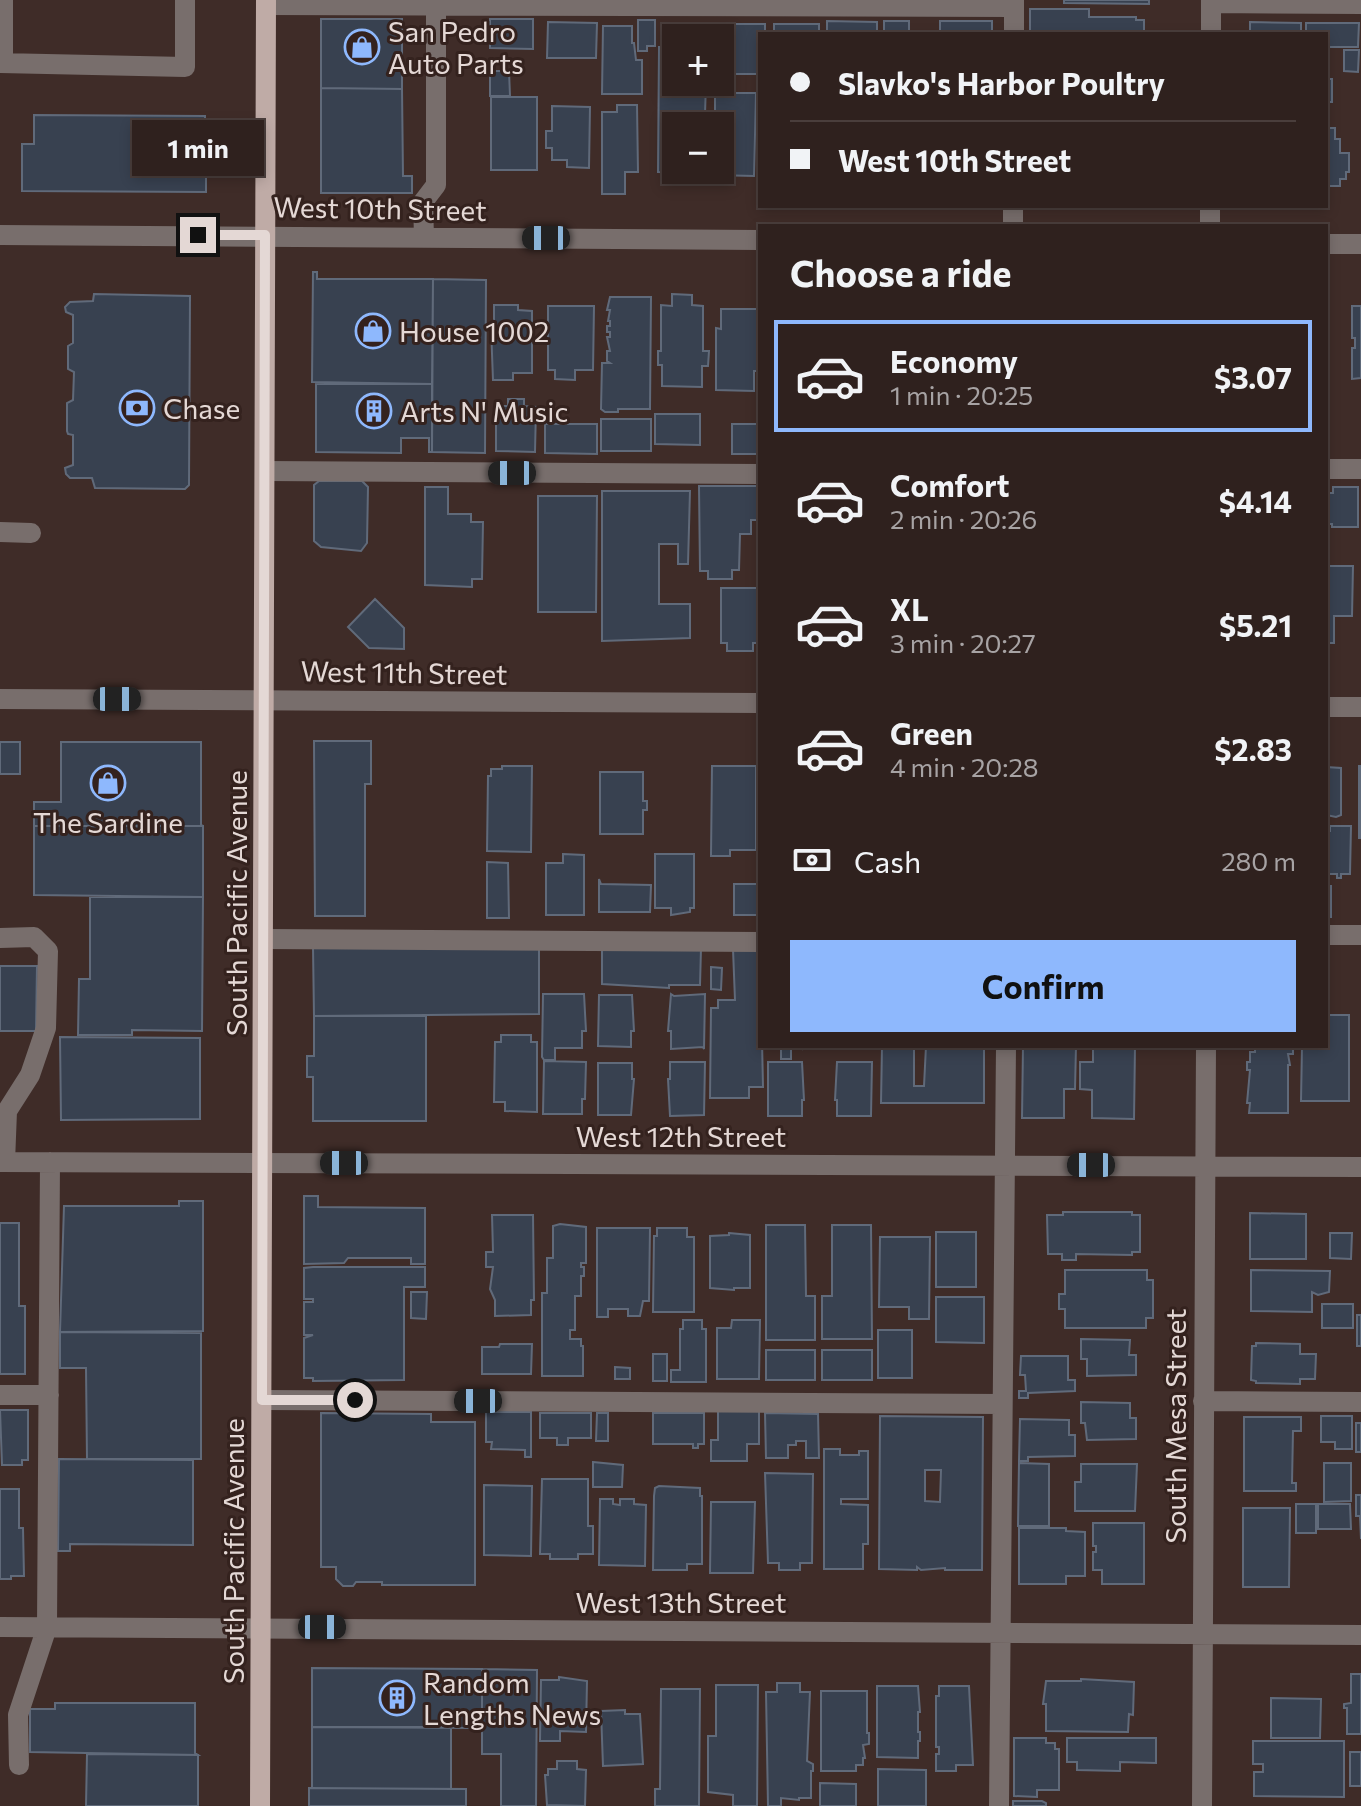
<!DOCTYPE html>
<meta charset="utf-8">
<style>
:root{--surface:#2f211e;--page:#372927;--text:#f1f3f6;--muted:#a7a3a4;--line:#4a3e3c;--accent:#8eb8fd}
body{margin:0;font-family:Commissioner,sans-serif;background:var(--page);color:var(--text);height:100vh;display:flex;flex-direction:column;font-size:30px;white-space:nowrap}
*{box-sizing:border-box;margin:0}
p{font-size:26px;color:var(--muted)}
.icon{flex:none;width:44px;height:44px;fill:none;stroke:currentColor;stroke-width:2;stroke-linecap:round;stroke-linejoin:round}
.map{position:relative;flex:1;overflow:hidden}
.sheet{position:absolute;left:758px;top:224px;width:570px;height:824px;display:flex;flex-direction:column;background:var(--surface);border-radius:0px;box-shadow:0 4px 12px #0003,0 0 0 2px var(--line)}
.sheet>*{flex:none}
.top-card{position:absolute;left:758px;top:32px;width:570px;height:176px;border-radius:0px;box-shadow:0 4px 12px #0003,0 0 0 2px var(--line);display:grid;align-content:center;height:176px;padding:0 32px;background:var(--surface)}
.tools{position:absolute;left:662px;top:24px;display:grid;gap:16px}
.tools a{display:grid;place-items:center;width:72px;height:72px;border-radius:0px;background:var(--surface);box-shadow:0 4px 12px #0003,0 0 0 2px var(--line);font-size:40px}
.end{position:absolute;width:36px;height:36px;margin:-18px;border:10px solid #e4d8d5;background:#111;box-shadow:0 0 0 4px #111}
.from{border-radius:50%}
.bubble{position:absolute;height:56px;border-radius:0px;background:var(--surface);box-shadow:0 4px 12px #0003,0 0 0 2px var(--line);font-size:26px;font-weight:700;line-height:56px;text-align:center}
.car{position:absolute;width:24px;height:48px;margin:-24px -12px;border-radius:10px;box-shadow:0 0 6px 2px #0007;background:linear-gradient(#222 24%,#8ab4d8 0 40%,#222 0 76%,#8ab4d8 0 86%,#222 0)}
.top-card b{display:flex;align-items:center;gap:28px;height:76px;font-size:30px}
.top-card b+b{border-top:2px solid var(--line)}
.top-card i{width:20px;height:20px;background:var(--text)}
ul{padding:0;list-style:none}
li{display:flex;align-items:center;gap:24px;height:112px;margin:0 16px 12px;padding:0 16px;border:4px solid transparent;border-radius:0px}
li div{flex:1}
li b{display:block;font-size:30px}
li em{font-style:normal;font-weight:700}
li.current{border-color:var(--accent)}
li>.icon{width:72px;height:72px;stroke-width:1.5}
h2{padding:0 32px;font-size:36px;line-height:96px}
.pay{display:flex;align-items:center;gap:20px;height:88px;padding:0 32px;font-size:30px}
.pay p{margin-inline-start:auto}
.button{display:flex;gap:16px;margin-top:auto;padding:16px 32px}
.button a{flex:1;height:92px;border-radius:0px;background:var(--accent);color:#111;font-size:32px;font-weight:700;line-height:92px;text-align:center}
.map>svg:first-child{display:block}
.building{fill:#384150;stroke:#606a7a;stroke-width:2;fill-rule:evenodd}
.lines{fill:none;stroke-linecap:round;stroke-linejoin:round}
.minor{stroke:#786e6c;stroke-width:20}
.major{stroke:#bfaba6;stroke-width:20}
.route{stroke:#e4d8d5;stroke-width:10}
.labels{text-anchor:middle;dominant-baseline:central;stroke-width:6;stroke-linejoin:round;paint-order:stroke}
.poi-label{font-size:28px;fill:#e4d8d5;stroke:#34221e;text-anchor:start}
.street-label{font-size:28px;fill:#e4d8d5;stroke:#34221e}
</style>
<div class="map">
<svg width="1361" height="1806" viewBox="0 0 1361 1806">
<rect width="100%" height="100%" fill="#3f2c28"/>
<path class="building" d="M1064,0h85v4l-85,-1z
M1030,9h59v8h47v3h8v14h-114z
M321,19h81v70l-81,-1z
M490,19h43v30l-43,-1z
M638,20h17v26h-8v5h-9z
M827,21l50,1v12h-50z
M884,21h25v13h-25z
M940,21h52v13h-52z
M548,22l49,1 -1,35h-49z
M1250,22l51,1v11h-51z
M689,23h11v15h-11z
M1306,23h53l-1,24h-32v-13h-20z
M716,24h49v10h-5v40h-40v-36h-4z
M774,24h45v10h-45z
M603,26h29v17h2l2,17h6v34h-40z
M659,47h17v35h30l-1,32h-5v12h-24v44h23v3l-41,-1z
M1344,50h15l-1,22 -14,-1z
M490,71h19l1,25h-20z
M1326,74l1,5h5v23h-6z
M321,88l81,1 1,87h9v17h-91z
M732,93h24l-2,83 -40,-1 1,-5h5v-44h-5v-29h17z
M491,97h46v73h-46z
M617,105h20l1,67h-13v22h-23v-82h15z
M552,106l38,1 -1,61 -22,-1v-7h-15v-12h-6v-17h6z
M34,115l171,1v4h7v18h-6v54l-184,-1v-47h12z
M1326,128h9v11h5v14h9v19h-3v7h-6v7h-14z
M313,272h4v7h116l-1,105 -120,-2z
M433,279l53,1 -1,173 -53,-1z
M94,294l96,2 -1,189 -4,4 -90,-1 -3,-10h-22l-4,-4 -1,-6 8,-3v-30l-5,-1 -1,-3v-28l6,-3 1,-28 -6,-3v-23l5,-3v-28l-7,-3 -1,-5 5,-5 23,-1z
M672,294l20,1v10l11,1v45h6l-1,15h-6v21l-40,-1v-21h-4v-14h3v-46l11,1z
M610,297h41l-1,112h-32v3h-13l-4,-3 1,-46h8l-3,-2v-10h3l-3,-14h3v-5h-3v-6h3v-5h-2l2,-11h-3z
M494,305h24v5l14,1v62h-19v7h-20l-2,-53h3z
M548,306h46l-1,64h-18v10l-20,-1v-9h-7z
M1352,306h9v72l-9,1v-31h3v-10h-3z
M721,309h38v62h-5v20l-38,-1v-62l5,1z
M316,384h116v68h-3v-14h-28v15l-85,-1z
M508,399h16v7l12,1 -1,45 -39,-1v-45h12z
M655,414h45v31l-45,-1z
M601,419h50v32h-50z
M545,424h52v30l-52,-1z
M732,424h28v30h-28z
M319,481h43l6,6 -1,56 -6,8 -40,-4 -7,-6v-56z
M699,486h61v34h-9v14h-11l-1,36h-7v9h-24v-8h-8z
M425,487h23v27h23v8h12l-1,57h-10v8l-47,-2z
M1333,487h25v40h-26v-3h-6v-31h7z
M602,491h88l-2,73h-10v-20h-19v60h31v34l-88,3z
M538,496h59l-1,116h-58z
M1326,566h27l-1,50h-18v27h-8z
M721,588h39v55h-7v8h-26v-8h-6z
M375,599l29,29v21l-35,-1 -21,-21z
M314,741h57v43h-6v132h-50z
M0,742h20v32h-20z
M61,742h140v83l2,1h-169v-24h27z
M502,766h30l-1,86 -44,-1 1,-75h3v-7h11z
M712,766h44v84h-26v6h-19z
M1359,766h2v72h-2z
M1326,767l15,1v47l-5,2 -10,-2z
M600,772h43v29h4v9h-4v24h-43z
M34,826h169v71l-169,-2z
M1330,826h21l-1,48h-9v4h-4v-4h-11v-43h4z
M563,854l21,1v60h-38v-52h17z
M655,854h39v54h-4v4l-19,3v-7h-16z
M487,862l21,1 1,55h-22z
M599,879l2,5 50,1 -1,27h-51z
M734,884h26v31h-26z
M1326,886h5v31h-5z
M90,897h113l-1,134 -70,-1v5h-54l1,-56h11z
M313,947l226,1v66l-225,2z
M602,948h99l-1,37h-31v3l-67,-4z
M733,949h27l3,138h-14v11h-39l1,-90h7v-8h17z
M0,966h37l-1,65h-36z
M711,967l11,1 -1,22 -10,-1z
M543,994h41l2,37h-4v17h-27v12h-11l-2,-3z
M671,994l3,2 31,-2 -1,55 -1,-2 -32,2v-18h-3z
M599,995h33l2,36h-3v16l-33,-1z
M1326,1015h23v86h-48l1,-55h24z
M314,1016h112v105h-113v-44h-6v-21h7z
M501,1035h30v7h6v70l-32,-1v-9h-11l1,-60h6z
M60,1037l140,1v81l-139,1z
M768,1046h34v3l-11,-2v12h-10v-12l-13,1z
M882,1046h32v40h10l2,-40h58v57h-103z
M1023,1046h53l-1,43h-11v29h-42z
M1093,1046h42l-1,73 -42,-1v-28l-12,-1v-27h13z
M1255,1046h38v8h-5l2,11h-2v48h-39l1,-10h-3l3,-33h-3v-8h3v-10h5z
M544,1061l42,1 -1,37h-3v15h-39z
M670,1062h35l-1,53 -34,1 -2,-37h2z
M768,1062h34l2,38h-2v16h-34z
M837,1062h35l-1,54h-34v-16h-2z
M598,1063h34v16h2l-3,36h-33z
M304,1196h14v11l107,1v56h-14v-6h-63l-4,5 -40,1z
M179,1201h24v130l-143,1 4,-126h115z
M1063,1212h69v3h8v37h-8v3l-56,-1v6h-14v-6h-14l-1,-39h16z
M1250,1213l56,1v45h-56z
M492,1215h41l1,85h-3v15l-36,1v-16l-5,-11 3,-22h-7v-15h7z
M0,1223h19v83h6v68h-25z
M560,1224l26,3v36h-5v4h3v9h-3v20h-6v34h-5v9h11v7h2v30h-41v-83h5v-35h6v-32z
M766,1225h39l1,71h9v44h-49z
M832,1225h39l1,114h-50v-43h10z
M597,1228h53l-1,73h-6l-3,15h-12v-7h-20v8h-11z
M657,1228h30v9h7v75h-41l1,-76h3z
M936,1232h40v55h-40z
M729,1233l21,2v53h-16v2l-24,-2v-52l19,-1z
M1330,1233h22l-1,26 -21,-1z
M880,1237h50l-1,82h-20v-12h-30z
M313,1267h112v20h-21v93l-91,1v-3h-9v-40l9,-3h-9v-33h9v-3h-9v-31z
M1065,1270h82v10h6v38h-7v10h-81v-19h-6v-15h6z
M1251,1270l79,1 -1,21 -11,3 -6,-3v20l-61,-1z
M411,1292h16l-1,27 -15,-1z
M936,1297h48v46l-48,-1z
M1322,1304h31v24h-31z
M1357,1315h4v31h-4z
M683,1320h19v9h4v53h-35v-12h9v-41h3z
M732,1320h28l-1,59h-42v-51h14z
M878,1330h34v48h-34z
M60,1332l141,1v126h-114l-1,-91h-26z
M1081,1339l49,1 -1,15h7v20l-49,1v-17h-6z
M1256,1343l44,1v10h16l-1,25h-15v5l-44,-1v-2l-5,-1 1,-34h4z
M500,1344h32l-1,30h-49v-27h17z
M766,1350h49v30h-49z
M822,1350h50v30h-50z
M653,1354h14v27h-14z
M1021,1356h47v24h7v11l-47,2v5h-9v-7h7l-1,-16h-5z
M615,1367l15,1v11h-15z
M1081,1402l49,1v15h6v21l-49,1 -2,-17h-4z
M718,1409l41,1v34h-12v17h-36v-21h7z
M0,1410h28v50h-6v5h-20z
M486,1412h45v45h-6v-7l-34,-1 1,-7h-6z
M321,1413l110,1v8h44v163h-93v-3h-26l-3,4h-10l-7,-7v-12h-15z
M540,1413h51v25h-23v7h-11v-7h-17z
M597,1413h11v28h-12z
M653,1413h51v31h-6v4h-5v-4h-40z
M765,1413l53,1 1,44h-13v-17h-10v4h-8v13h-22z
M880,1416l103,1 -1,153h-37v-2l-24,2 -4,-3v3l-38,-1zM925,1470h16l-1,32 -15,-1z
M1321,1416h31v33h-17v-7h-14z
M1244,1417h57v14h-8l-1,52h4v8h-52z
M1020,1419l49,1v15h6v21l-47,1v4h-9z
M1356,1423h5v29h-5z
M824,1449h16v6h19v-4h9v48h-27v5l27,1v39h-5v25h-39z
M59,1459l134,1v85l-123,-1v7h-12z
M593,1462l30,3 -1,22h-29z
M1019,1463l30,1v62h-31z
M1324,1463h27v38l-27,1z
M1081,1464h56l-2,47h-60v-29h6z
M765,1473l48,1 -1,89h-12v7h-21v-7h-11z
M542,1479h46v47h5v28h-15v5h-28v-5h-10z
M484,1485l48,1 -1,70 -47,-1z
M659,1486l41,2v8h2v68h-15v6h-34l1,-74 1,-8z
M0,1489h19v39h4l1,48h-13v3h-11z
M1356,1495h5v44l-1,-23h-4z
M600,1499h13v5l7,1v-6h14v5l12,1 -1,61 -46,-1z
M711,1502h44l-2,71h-43z
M1296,1504h20v29h-20z
M1318,1504h32l1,25h-33z
M1243,1508h47l-1,79h-46z
M1093,1523h51v61h-42v-14h-9v-18h3v-6h-3z
M1019,1528h47v3l19,1v44h-19v8h-47z
M312,1668l170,1v59l-170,-1z
M482,1669l55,1 -1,136h-35v-52h-19z
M1351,1674h10v60h-14v-26h-3v-4l7,-1z
M559,1677l28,4 -1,51 -26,-1v10h-20l1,-61h18z
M1081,1679l53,3 -1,33 -4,-1 -1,18 -82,-1v-27h-3l3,-23h35z
M777,1683h23v9h10l-3,69 6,3v7h-2v27h-12v2l-18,-2v8h-13l-2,-114h11z
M716,1685h42l-1,121h-24v-11l-25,-3v-56h8z
M877,1686h41l2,26h-2v20h2v9h-2v17l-41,-1z
M939,1686h30l4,79h-17v6h-20v-17h3v-7h-3v-51h3z
M661,1689h39l-1,117h-44v-17h5z
M821,1691h46v42h2v11l-6,1 2,13h-2v7h-7v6h-35z
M1271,1698l50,1 -1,39h-49z
M55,1703h140v50l3,2 -168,-3v-43h25z
M625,1710v4h15l3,50 -40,2 -2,-55z
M312,1727h139v62l-139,-1z
M1014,1738h32v5h9v6h4v41h-22v7l-23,-1z
M1067,1738h89v25l-36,-1v9l-43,-1v-8h-10z
M1253,1741h91v56l-90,-1v-24h9v-8h-10z
M1350,1752h11v34h-11z
M87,1754l111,1v51h-112z
M557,1761h20v8l9,1 -1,36 -38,-1 -2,-30h3v-6h9z
M878,1769l48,1v36h-48z
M820,1783l36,1v22h-36z
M309,1788l157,1v17h-157z
M1013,1801h29l4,2v3h-33z"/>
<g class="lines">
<path class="minor" d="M1211,3l150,1
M266,5l748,2
M1014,34v-34
M1211,34v-34
M0,63l185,4v-67
M3,63v-63
M1013,226v-20
M1210,226v-20
M0,235l760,5
M424,237l-1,-35 13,-17v-180
M1326,244h35
M1326,469h35
M265,471l495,3
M0,532l31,1
M0,699l760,4
M1326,707h35
M1326,935h35
M0,938l34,-1 14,14 -2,77 -16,47 -23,36 -2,51
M264,939l496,3
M0,1162l1361,5
M0,1395h49
M262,1400l740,4
M1203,1401l158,1
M0,1627l1361,8
M19,1765l-1,-50 29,-88 3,-465
M999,1806l7,-760
M1202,1806l4,-760"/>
<path class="major" d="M260,1806l6,-1806"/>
</g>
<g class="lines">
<path class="route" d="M198,235h67l-3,1165h93"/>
</g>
<defs>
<g id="shop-ring" transform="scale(1.8)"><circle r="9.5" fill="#34221e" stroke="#8eb8fd" stroke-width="1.5"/><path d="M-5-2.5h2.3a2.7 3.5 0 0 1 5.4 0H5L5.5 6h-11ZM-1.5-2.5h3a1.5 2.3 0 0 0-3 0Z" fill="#8eb8fd"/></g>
<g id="bank-ring" transform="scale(1.8)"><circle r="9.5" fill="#34221e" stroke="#8eb8fd" stroke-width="1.5"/><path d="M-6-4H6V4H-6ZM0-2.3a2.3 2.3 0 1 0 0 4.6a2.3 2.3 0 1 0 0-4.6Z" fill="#8eb8fd"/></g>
<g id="building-ring" transform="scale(1.8)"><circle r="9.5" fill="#34221e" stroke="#8eb8fd" stroke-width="1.5"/><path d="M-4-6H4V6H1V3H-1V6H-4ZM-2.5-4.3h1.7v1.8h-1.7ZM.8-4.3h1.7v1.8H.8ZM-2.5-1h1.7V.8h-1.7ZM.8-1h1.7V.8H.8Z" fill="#8eb8fd"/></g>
</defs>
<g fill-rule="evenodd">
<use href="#shop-ring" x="362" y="47"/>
<use href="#shop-ring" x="373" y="331"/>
<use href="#bank-ring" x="137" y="408"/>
<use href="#building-ring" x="374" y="411"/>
<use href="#shop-ring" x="108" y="783"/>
<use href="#building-ring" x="397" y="1698"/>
</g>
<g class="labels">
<g class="poi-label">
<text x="388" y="31">San Pedro<tspan x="388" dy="32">Auto Parts</tspan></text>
<text x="399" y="331">House 1002</text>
<text x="163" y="408">Chase</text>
<text x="400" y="411">Arts N' Music</text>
<text x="108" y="822" text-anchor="middle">The Sardine</text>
<text x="423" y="1682">Random<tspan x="423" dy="32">Lengths News</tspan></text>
</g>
<g class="street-label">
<text transform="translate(380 208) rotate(1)">West 10th Street</text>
<text transform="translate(404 672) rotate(1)">West 11th Street</text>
<text transform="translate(236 903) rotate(-90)">South Pacific Avenue</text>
<text x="681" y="1136">West 12th Street</text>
<text transform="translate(1175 1426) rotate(-90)">South Mesa Street</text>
<text transform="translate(233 1551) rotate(-90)">South Pacific Avenue</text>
<text x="681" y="1602">West 13th Street</text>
</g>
</g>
</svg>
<div class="tools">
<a>+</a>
<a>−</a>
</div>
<i class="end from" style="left:355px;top:1400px"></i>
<i class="end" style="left:198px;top:235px"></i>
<div class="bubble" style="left:132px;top:120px;width:132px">1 min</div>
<i class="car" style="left:546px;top:238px;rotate:270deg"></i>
<i class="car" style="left:512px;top:473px;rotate:270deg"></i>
<i class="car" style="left:117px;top:699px;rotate:90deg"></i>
<i class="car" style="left:344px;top:1163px;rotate:270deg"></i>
<i class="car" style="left:1091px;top:1165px;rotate:270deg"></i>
<i class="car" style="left:478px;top:1401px;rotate:270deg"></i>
<i class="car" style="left:322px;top:1627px;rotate:90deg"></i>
<div class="top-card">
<b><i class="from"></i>Slavko's Harbor Poultry</b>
<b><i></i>West 10th Street</b>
</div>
<section class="sheet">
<h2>Choose a ride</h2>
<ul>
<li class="current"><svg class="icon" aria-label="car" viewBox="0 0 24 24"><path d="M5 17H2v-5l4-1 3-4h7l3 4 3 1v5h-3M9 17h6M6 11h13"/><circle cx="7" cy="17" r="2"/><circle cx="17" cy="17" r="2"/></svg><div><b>Economy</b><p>1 min · 20:25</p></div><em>$3.07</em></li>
<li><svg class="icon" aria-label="car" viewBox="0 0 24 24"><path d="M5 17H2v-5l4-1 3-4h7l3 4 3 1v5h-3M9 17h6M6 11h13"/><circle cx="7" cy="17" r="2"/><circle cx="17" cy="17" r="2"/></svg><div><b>Comfort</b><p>2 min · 20:26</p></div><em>$4.14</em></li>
<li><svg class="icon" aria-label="car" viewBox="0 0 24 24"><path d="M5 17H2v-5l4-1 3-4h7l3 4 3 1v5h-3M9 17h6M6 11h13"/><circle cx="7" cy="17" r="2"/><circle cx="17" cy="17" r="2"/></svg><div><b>XL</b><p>3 min · 20:27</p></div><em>$5.21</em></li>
<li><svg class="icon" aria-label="car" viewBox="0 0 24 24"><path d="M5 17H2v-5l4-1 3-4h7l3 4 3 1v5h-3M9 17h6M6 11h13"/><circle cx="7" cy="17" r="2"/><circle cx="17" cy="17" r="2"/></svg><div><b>Green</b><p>4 min · 20:28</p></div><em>$2.83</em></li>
</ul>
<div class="pay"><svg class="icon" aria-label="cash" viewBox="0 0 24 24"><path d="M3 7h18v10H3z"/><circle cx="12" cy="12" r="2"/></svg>Cash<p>280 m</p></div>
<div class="button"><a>Confirm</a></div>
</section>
</div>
